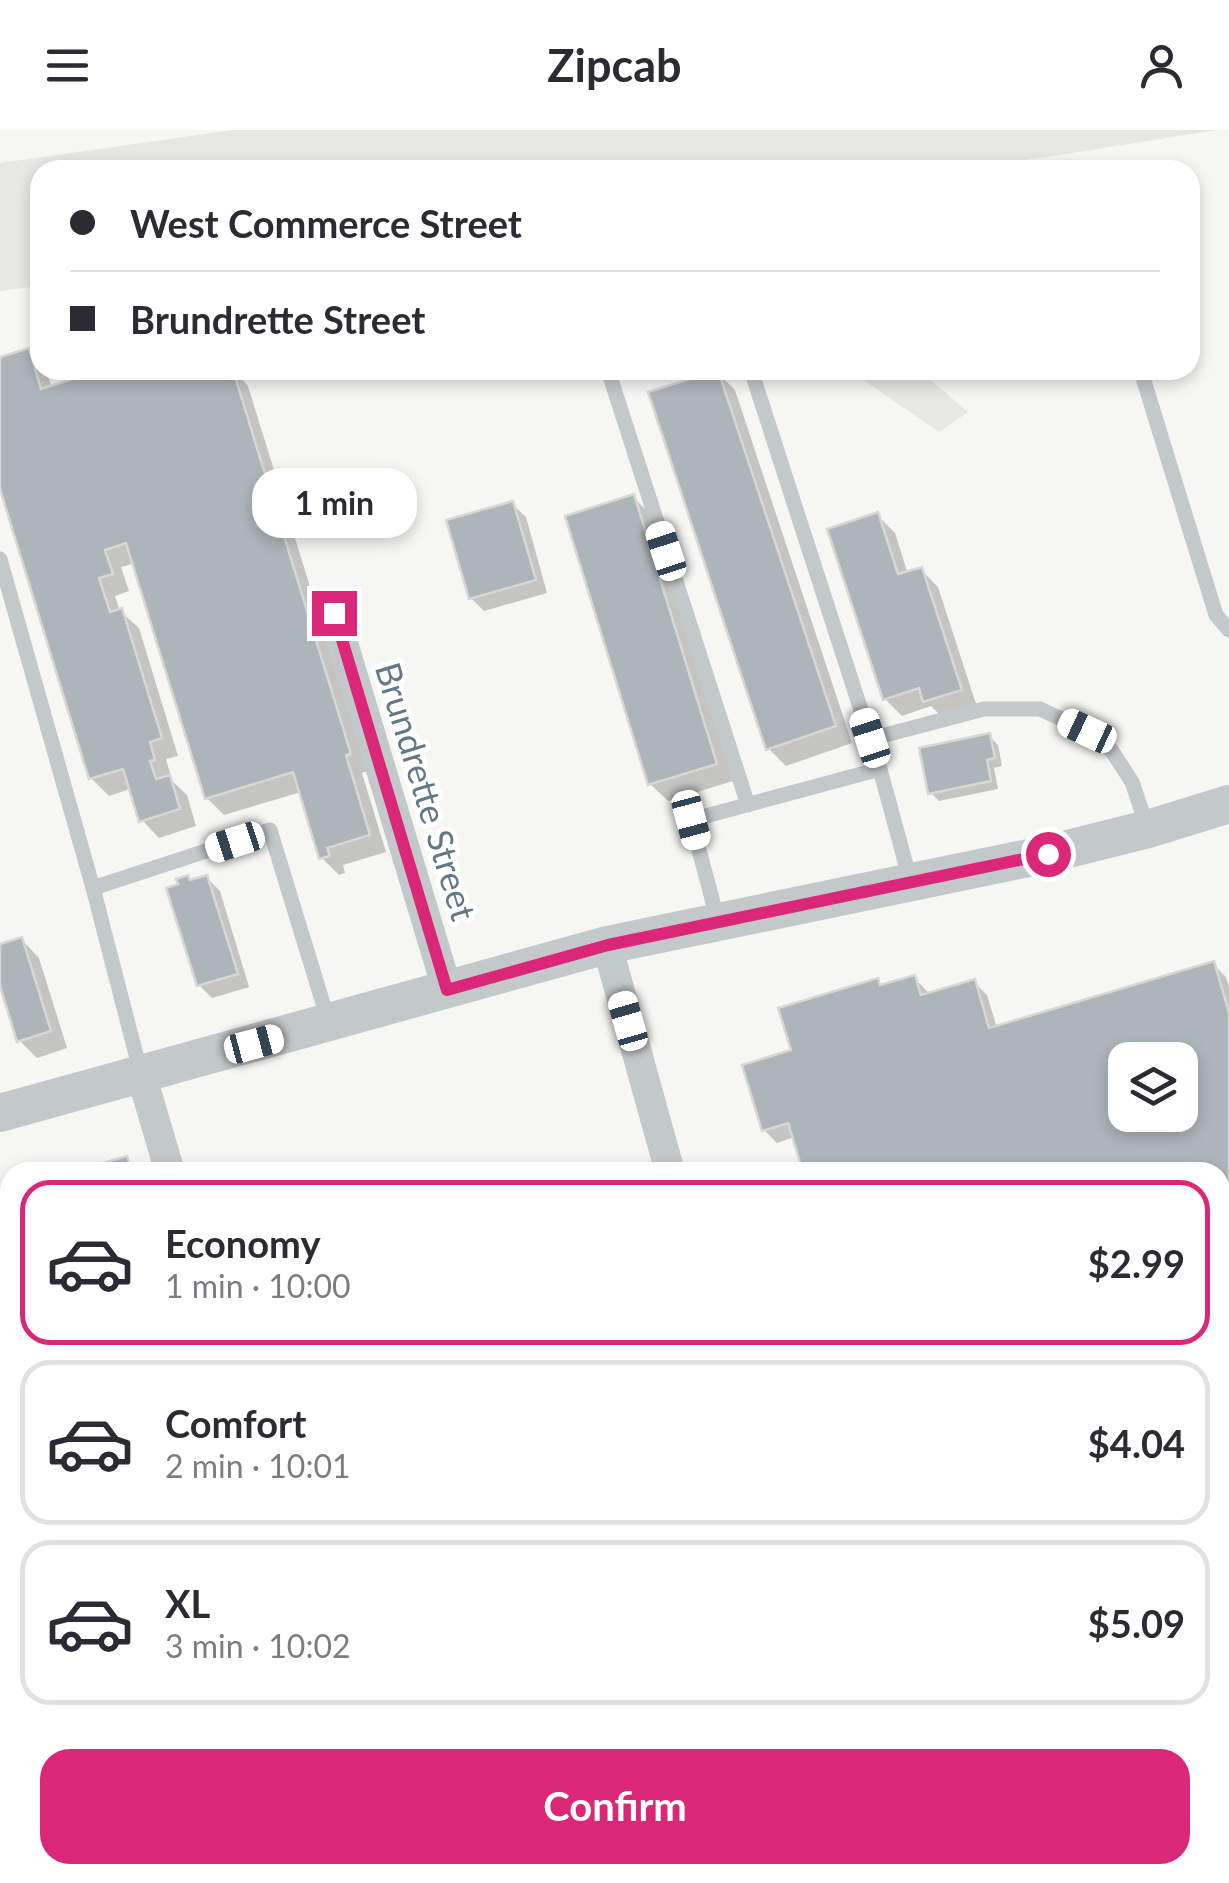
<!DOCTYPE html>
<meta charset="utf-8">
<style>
:root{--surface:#fff;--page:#f7f7f7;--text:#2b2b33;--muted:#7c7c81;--line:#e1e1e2;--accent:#db2777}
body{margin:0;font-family:Lato,sans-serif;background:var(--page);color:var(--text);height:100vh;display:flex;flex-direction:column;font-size:38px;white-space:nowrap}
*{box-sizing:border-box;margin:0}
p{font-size:32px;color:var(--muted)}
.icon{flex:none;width:55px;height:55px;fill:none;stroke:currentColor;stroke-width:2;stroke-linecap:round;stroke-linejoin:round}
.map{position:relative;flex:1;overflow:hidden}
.sheet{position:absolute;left:0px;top:1032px;width:1230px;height:722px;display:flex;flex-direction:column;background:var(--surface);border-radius:30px 30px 0 0;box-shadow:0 5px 15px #0003}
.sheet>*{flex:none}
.guide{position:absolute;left:30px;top:30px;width:1170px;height:220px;border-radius:30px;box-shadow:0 5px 15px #0003;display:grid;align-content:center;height:220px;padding:0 40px;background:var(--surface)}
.buttons{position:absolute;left:1108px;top:912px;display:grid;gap:20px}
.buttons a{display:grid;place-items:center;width:90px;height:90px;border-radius:20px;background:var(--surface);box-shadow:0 5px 15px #0003;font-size:50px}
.end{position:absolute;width:45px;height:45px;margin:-22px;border:12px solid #db2777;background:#fff;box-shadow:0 0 0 5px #fff}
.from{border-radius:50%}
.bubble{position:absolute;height:70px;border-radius:30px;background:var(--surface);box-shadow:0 5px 15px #0003;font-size:32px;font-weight:700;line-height:70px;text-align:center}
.car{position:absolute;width:30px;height:60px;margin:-30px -15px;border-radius:12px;box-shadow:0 0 8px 2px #0007;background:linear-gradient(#fff 24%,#345 0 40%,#fff 0 76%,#345 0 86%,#fff 0)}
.guide b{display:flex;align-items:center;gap:35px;height:95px;font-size:38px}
.guide b+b{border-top:2px solid var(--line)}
.guide i{width:25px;height:25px;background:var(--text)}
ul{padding:18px 0 0;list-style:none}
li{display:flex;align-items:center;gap:30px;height:165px;margin:0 20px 15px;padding:0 20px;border:5px solid var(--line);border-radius:30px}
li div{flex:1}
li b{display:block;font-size:38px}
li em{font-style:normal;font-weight:700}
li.selected{border-color:var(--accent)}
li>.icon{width:90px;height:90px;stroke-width:1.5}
.primary-button{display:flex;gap:20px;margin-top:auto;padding:20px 40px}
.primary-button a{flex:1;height:115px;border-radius:30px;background:var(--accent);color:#fff;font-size:40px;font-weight:700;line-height:115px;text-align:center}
header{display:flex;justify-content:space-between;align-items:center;height:130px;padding:0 40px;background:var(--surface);font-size:45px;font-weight:700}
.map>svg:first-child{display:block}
.built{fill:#e7e8e6}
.shadow{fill:#0003;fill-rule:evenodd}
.building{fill:#acb5ba;stroke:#d8d7d5;stroke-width:2.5;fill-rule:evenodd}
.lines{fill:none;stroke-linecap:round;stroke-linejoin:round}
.secondary-casing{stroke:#b5bbbf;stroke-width:45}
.service{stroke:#c3c8ca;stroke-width:15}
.minor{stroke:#c3c8ca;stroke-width:30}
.tertiary{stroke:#c3c8ca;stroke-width:38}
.secondary{stroke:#fff;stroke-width:42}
.route{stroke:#db2777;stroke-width:12}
.labels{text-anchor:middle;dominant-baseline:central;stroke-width:10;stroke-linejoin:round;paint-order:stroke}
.street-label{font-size:35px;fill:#637885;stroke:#fff}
</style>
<header><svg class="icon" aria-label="menu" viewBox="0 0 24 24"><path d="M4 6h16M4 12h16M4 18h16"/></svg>Zipcab<svg class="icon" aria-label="person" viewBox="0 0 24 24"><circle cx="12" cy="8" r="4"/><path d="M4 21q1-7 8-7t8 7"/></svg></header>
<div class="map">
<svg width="1229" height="1753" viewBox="0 0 1229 1753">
<rect width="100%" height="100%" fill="#f6f6f2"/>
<path class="built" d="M233,0h984l-170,27 -111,13h-896v116l-40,5v-128z
M849,240h70l49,42 -29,20z
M0,1525l10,32v188h58l3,8h-71z"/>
<path class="shadow" d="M28,221l12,12v7h6l6,18 58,-18h97l2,5 24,-5 15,16 119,385 -5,2 24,79 -43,13 2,8 -6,2 -17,-17 -21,-66 -77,23 -17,-17 -72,-235 -14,4 8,24 -14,5 5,15 19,17 39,128 -12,3 5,18 -2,1 18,17 9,31 -37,12 -17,-18 -12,-31 -21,7 -18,-18 -91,-298v-120z
M717,242l18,18 117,353 -66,23 -18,-18z
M633,367l18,18 82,266 -65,20 -18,-17z
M512,374l14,13 21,76 -63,18 -13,-13z
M877,385l18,18 13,41 13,-4 17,17 39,120 -34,11 -12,-12 -29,10 -17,-17z
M989,606l9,9 4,21 -8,2 4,21 -59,12 -8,-8z
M207,748l13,13 29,96 -37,11 -13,-13 -7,-103z
M22,810l17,18 28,90 -30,10 -18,-18 -19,-63v-30z
M1213,834l13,13 3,10v480l-9,3v-298h-414l-11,-35 -18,6 -13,-13 30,-78 83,-71 5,6 32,-9 13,13 2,5 45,-14 13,13 10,33zM1125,930h55v55h-55z
M126,1028l13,14h-59z
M0,1545l10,33v135l-10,3z
M10,1740v5h51l2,8h-63v-10z
M682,1745h50l-28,8h-14z"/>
<path class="building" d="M29,218l12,41 60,-19h96l2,6 18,-6h16l118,384 -5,1 24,80 -43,13 3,8 -11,3 -26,-87 -88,27 -79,-256 -21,7 8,24 -14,4 11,34 12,-4 40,130 -12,4 5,18 -5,1 6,18 14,-4 10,34 -41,13 -16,-53 -34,10 -89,-290v-132z
M718,240l118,356 -70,24 -118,-358z
M634,364l83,270 -69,21 -83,-269z
M513,371l23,79 -67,19 -23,-79z
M878,382l20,62 24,-7 40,123 -39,12 -4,-14 -36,12 -56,-171z
M990,603l5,25 -8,2 4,21 -63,13 -9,-46z
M188,745l2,5 17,-5 31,99 -41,12 -31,-98 12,-4 -2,-5z
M22,807l29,94 -34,11 -17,-56v-42z
M1214,831l15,52v450l-3,-11 -6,2v-282h-417l-15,-49 -26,8 -20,-66 49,-15 -13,-42 100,-30 2,7 35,-10 6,20 54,-16 14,49zM1125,930h55v55h-55z
M127,1026l5,16h-61l15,-4z
M0,1570l10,32v94l-10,3z
M10,1737v8h43l3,8h-56v-13z"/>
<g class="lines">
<g class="secondary-casing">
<path id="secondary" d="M0,1101l10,35
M0,1339l10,35
M119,1745l2,8
M185,1745l3,8"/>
</g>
<path class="service" d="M608,240l140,435
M751,240l129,399
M1144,251l72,234 13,15
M0,429l93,329 48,186
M870,609l114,-30h56l47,22 25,20 20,31 16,47
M93,758l177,-58 59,193
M718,791l-27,-101 189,-51 30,111"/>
<path class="minor" d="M334,483l113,376
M607,815l63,227
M141,944l29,98
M379,1745l2,8
M867,1745l2,8"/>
<path class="tertiary" d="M0,983l607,-168 441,-91 100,-25 81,-25"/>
<use href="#secondary" class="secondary"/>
</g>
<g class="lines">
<path class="route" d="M334,483l113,377 161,-45 440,-91"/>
</g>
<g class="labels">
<g class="street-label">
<text transform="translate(427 661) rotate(73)">Brundrette Street</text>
</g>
</g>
</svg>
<div class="buttons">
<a><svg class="icon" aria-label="layers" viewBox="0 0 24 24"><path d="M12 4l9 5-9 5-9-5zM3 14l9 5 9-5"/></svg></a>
</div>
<i class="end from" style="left:1048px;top:724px"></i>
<i class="end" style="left:334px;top:483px"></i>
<div class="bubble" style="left:252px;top:338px;width:165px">1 min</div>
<i class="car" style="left:666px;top:421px;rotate:342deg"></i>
<i class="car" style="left:1087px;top:601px;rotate:295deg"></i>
<i class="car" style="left:870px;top:608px;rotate:342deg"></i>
<i class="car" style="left:691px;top:690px;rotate:165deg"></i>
<i class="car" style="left:235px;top:712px;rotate:252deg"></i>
<i class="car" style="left:628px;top:891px;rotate:344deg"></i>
<i class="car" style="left:254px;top:914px;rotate:75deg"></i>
<div class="guide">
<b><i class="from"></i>West Commerce Street</b>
<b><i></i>Brundrette Street</b>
</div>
<section class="sheet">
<ul>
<li class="selected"><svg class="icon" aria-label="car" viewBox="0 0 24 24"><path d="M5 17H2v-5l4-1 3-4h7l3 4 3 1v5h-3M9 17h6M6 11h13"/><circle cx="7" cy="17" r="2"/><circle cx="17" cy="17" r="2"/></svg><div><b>Economy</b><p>1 min · 10:00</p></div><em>$2.99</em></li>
<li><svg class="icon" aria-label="car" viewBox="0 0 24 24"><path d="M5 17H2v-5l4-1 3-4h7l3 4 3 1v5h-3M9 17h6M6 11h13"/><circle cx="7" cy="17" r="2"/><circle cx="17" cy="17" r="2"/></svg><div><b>Comfort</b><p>2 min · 10:01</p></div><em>$4.04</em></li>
<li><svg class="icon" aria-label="car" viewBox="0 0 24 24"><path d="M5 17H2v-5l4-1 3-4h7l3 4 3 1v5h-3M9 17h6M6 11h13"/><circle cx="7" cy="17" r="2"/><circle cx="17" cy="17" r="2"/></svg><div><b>XL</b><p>3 min · 10:02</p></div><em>$5.09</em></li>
</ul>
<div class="primary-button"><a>Confirm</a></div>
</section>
</div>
